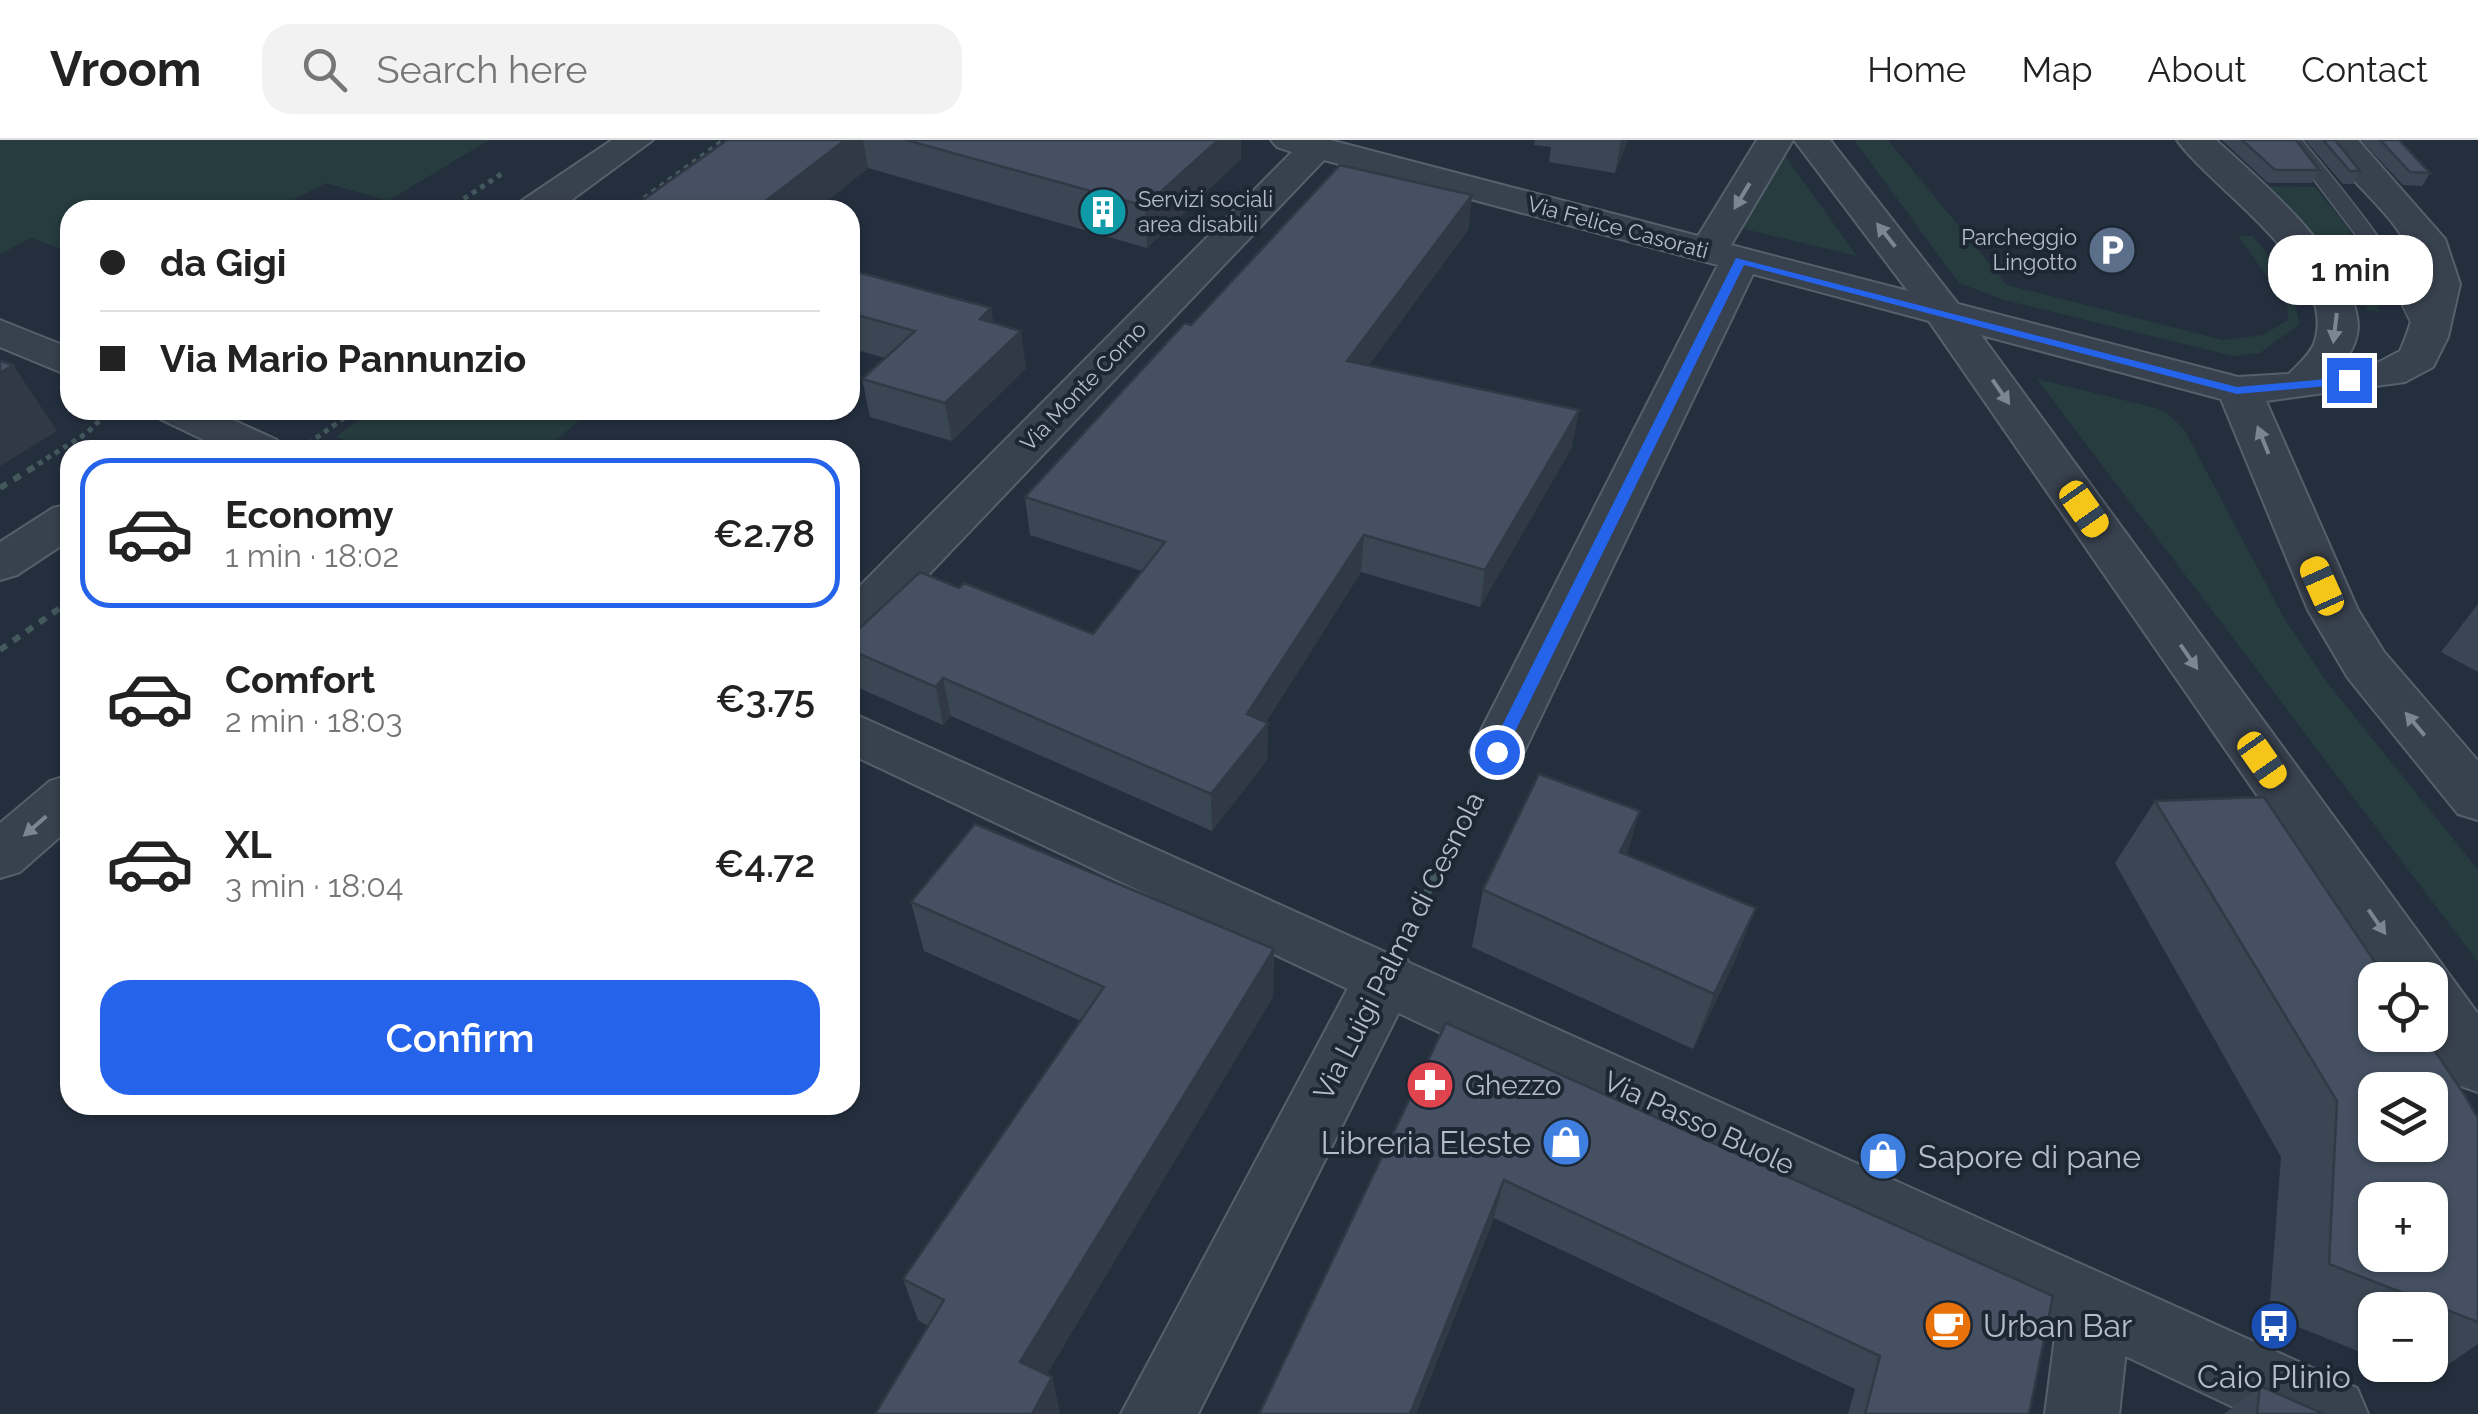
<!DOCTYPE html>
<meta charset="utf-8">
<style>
:root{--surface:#fff;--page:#f2f2f2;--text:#222;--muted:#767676;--line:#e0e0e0;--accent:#2563eb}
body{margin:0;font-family:Raleway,sans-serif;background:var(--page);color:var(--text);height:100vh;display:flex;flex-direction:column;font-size:38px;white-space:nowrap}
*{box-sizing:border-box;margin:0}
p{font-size:32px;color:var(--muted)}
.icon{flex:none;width:55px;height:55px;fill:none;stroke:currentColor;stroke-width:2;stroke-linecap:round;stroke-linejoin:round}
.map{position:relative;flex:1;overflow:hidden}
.details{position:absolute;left:60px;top:300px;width:800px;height:675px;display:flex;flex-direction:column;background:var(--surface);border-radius:30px;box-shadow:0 2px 8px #0004}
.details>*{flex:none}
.banner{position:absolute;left:60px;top:60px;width:800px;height:220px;border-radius:30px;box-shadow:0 2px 8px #0004;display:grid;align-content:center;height:220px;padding:0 40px;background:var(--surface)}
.tools{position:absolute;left:2358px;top:822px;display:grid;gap:20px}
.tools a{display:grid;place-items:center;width:90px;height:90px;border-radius:20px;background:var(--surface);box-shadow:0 2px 8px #0004;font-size:50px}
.end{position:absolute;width:45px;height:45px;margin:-22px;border:12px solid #2563eb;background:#fff;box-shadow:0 0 0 5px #fff}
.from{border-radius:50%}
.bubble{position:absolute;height:70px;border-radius:30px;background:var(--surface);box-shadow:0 2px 8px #0004;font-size:32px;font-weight:600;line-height:70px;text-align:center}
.car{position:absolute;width:30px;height:60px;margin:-30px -15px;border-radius:12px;box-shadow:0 0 8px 2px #0007;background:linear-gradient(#f5c518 24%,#345 0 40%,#f5c518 0 76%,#345 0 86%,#f5c518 0)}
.banner b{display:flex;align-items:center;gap:35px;height:95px;font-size:38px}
.banner b+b{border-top:2px solid var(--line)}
.banner i{width:25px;height:25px;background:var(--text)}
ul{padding:18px 0 0;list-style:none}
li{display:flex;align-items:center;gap:30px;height:150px;margin:0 20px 15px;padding:0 20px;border:5px solid transparent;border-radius:30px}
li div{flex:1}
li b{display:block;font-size:38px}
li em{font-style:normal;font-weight:600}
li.on{border-color:var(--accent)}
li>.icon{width:90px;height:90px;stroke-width:1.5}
.button{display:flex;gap:20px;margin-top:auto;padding:20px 40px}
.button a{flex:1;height:115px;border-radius:30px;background:var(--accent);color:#fff;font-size:40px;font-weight:600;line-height:115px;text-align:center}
header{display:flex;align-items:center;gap:60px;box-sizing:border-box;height:140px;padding:0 50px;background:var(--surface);border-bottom:2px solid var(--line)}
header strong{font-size:48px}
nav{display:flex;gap:55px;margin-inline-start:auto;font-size:35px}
.search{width:700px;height:90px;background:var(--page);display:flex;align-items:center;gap:25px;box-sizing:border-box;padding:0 35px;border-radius:30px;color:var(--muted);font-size:38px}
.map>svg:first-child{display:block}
.green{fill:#263c3f}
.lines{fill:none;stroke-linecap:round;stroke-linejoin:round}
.service-casing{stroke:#565f6c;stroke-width:3}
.minor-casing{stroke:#565f6c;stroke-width:4}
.tertiary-casing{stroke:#565f6c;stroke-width:4}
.path-far2{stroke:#44595c;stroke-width:5;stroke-dasharray:5 5;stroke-linecap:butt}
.path-far1{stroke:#44595c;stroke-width:6;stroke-dasharray:8 8;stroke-linecap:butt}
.path{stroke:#44595c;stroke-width:8;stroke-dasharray:9 9;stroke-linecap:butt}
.service{fill:#38414e;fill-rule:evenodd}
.minor{fill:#38414e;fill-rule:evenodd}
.tertiary{fill:#38414e;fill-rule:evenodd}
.wall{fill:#3b4654}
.shaded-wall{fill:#303945}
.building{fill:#455162;stroke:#303945;stroke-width:2.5;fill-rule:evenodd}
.oneway{fill:#7c8592}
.route{fill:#2563eb}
.labels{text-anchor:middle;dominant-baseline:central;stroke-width:8;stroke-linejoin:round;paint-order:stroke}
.far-poi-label{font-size:22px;fill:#b4bcc9;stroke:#1d2633;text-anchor:start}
.far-street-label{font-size:22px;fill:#b4bcc9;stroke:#1d2633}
.street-label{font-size:28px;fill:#b4bcc9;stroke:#1d2633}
.poi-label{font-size:28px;fill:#b4bcc9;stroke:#1d2633;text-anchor:start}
.near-poi-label{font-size:32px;fill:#b4bcc9;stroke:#1d2633;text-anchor:start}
</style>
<header>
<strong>Vroom</strong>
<div class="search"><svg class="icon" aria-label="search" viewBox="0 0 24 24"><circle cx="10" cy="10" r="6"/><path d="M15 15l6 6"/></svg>Search here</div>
<nav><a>Home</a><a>Map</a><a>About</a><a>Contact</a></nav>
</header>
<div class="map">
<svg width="2478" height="1274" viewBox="0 0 2478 1274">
<rect width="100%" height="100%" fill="#242f3e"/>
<path class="green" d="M0,0h489l-101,61 -62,-18 -52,27h-204v42l-39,-14 -31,16z
M1854,0h34l119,145 216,55 40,-5 25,-15 -1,-16 -49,-68h15l39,50 7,38 -39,29 -27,3 -229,-56 -45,-17z
M1785,16l72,100 -117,-28z
M2258,46l57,1 34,42 29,73v10l-11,-2 -4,-19 -10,-15z
M2037,239l119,29 11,5 17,16 100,189 42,63 152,189v92z
M372,270h220l-48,40h-171l-37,-13z"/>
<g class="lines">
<g class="service-casing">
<path id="service" d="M2284,0h18c55,67 97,118 135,197l-3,4h-14l-30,-61z"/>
</g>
<g class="minor-casing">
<path id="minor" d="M1271,0h59l368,96 59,-96h36l-62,105 177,46 -114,-151h36l128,164 280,73 51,-3c8,-9 21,-19 25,-30 27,-74 -101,-153 -137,-204h39c46,42 130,113 141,177 4,20 -6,35 -17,51l39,-6 21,-11c50,-112 -23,-131 -79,-211h37l87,99 15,45 -12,53 -15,30 -28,15 -139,19 92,209 26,42 94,109v59l-20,-6 -110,-136 -40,-68 -87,-211 -240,-64 497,679v78l-23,-8 -33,-49h8v-55h-45l-456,-659 -176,-47 -229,478 -8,14 -19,6 -19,-6 -8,-14 248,-487 -394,-105 -456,478 -18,5v-47l442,-444 -15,-5z
M70,635v53l-50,44 -20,6v-55l50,-42z
M1385,813l22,7 9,18 -218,436h-77l242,-454z
M2095,1131l25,11 11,24 -12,108h-74l14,-108 11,-24z"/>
</g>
<g class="tertiary-casing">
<path id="tertiary" d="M612,0h41l-95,70h-44l6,-8z
M0,180l70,28v28l-70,-29z
M153,270h58l66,30 6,10h-58l-65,-31z
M70,364v36l-53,35 -17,5v-38l53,-34z
M850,572l1507,676 11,26h-120l-1398,-660z"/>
</g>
<path class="path-far2" d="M447,70l56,-37
M628,70l96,-70
M308,304l47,-34
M38,324l49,-31 23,-23"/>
<path class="path-far1" d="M0,348l42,-26
M0,510l70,-49
M1434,740l43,-87"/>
<path class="path" d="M1409,790l26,-53"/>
<use href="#service" class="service"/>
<use href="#minor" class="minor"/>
<use href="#tertiary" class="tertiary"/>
</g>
<path class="wall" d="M727,0h514v19l-94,89 -279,-80 -52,42h-187z
M1535,0h93l-13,33 -66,-11 2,-15 -17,-2z
M2222,0h75l22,30 -7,13h-44z
M2305,0h30l25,31 -7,13h-10z
M2361,0h38l31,33 -8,13 -19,-1z
M1472,55l-4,35 -100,136 204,81 -92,160 -119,-35 -95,150 2,1 -1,37 -55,71 -261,-115 -8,9 -93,-41v-47l109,-49 134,46 49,-63 -112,-36 -5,-38 166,-172z
M850,130l141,38 2,15 33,45 -74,73 -82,-24 -8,-38 23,-21 -35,-10z
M2478,464v68l-37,-20z
M2155,661l323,317v226l-51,35 -35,-14h38v-55h-55v48l-106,-43 12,-158 -166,-294z
M1627,715l129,53 -23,57 -40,84 -221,-102 11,-57z
M911,762l363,47 -1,48 -227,378 6,2 8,37h-185l53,-88 -10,-6 -15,-41 178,-258 -157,-70z
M1446,883l583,391h-181l7,-25 -361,-171 -78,196h-157z
M2260,1246l64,28h-100z"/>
<path class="shaded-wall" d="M845,0h18l5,28 -52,42h-62z
M1218,0h23v19l-94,89 -2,-42z
M1621,0h7l-13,33z
M1472,55l-4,35 -123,168 2,-37z
M991,168l5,38 -16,-27z
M1021,191l5,37 -74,73 -7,-38z
M13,225l44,66 -57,35v-93z
M1579,270l-7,37 -92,160 5,-37z
M1364,395l-3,37 -105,165 12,-14 -1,37 -55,71 -1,-37 36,-80z
M943,538l8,38 -8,9 -7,-38z
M1640,671l-17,58 -3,-17z
M1756,768l-23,57 -40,84 21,-55z
M1274,809l-1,48 -243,404 -10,-39z
M1504,1040l-10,38 -78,196h-6z
M1052,1237l8,37h-28z"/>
<path class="building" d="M727,0h118l-91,70h-125z
M906,0h312l-73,66z
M2242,0h54l23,30h-44z
M2323,0h12l25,31h-10z
M2380,0h19l31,33 -20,-1z
M1340,25l132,30 -125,166 232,49 -94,160 -121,-35 -117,179 21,9 -57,71 -268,-116 -7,9 -86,-37v-13l70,-65 39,16 5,-5 129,51 72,-92 -140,-45 160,-174 6,2z
M850,130l141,38 -11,11 41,12 -76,72 -83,-24 53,-48 -65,-18z
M0,221l13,4 -13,8z
M1539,634l101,37 -20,41 136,56 -42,86 -231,-104z
M2264,657l123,183h-12v55h49l40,59 14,24v204l-149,-58 8,-163 -182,-300zM2375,950h55v55h-55zM2375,1060h55v55h-55z
M975,684l299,125 -254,413 32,15 -20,37h-157l69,-114 -41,-21 201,-292 -193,-85z
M1446,883l607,273 -24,118h-164l15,-58 -376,-176 -94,234h-151z
M2260,1246l64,28h-67z"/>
<defs><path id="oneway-solid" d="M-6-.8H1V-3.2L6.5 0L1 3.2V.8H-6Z" transform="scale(2.5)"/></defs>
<g class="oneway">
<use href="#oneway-solid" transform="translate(1742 56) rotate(121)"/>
<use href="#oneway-solid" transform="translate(1886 95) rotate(-128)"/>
<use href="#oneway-solid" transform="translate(2335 188) rotate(97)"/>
<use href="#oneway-solid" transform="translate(2001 252) rotate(55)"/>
<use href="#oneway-solid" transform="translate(2263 300) rotate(-112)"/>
<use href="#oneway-solid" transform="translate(2189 517) rotate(55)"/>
<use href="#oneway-solid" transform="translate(2415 584) rotate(-130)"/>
<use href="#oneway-solid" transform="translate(35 686) rotate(139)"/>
<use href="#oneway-solid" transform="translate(2377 782) rotate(55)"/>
</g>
<path class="route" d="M1736,118l501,129 112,-10 7,3 -7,4 -112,10 -493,-129 -239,487 -2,4h-11l-3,-4z"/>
<defs>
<g id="building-disc" transform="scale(2.5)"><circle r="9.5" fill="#0f9aa8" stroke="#1d2633"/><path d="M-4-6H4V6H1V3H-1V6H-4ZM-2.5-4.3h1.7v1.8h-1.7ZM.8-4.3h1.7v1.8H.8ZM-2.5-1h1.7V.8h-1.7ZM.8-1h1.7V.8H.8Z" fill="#fff"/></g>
<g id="parking-disc" transform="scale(2.5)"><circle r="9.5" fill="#5c6f8a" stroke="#1d2633"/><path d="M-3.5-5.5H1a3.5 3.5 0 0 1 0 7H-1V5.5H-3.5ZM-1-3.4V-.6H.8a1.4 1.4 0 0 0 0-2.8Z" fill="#fff"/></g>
<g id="pharmacy-disc" transform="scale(2.5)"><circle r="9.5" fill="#e0444e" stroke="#1d2633"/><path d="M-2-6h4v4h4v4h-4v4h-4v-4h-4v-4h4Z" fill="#fff"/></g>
<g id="shop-disc" transform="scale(2.5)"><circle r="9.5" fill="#3f7fe0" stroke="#1d2633"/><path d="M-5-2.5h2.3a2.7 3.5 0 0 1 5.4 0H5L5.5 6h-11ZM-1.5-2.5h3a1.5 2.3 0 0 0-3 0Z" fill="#fff"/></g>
<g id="cafe-disc" transform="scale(2.5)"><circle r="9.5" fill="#e8710a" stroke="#1d2633"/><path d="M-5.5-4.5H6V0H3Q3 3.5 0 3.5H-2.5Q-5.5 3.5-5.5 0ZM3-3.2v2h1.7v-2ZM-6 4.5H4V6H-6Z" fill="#fff"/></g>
<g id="bus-disc" transform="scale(2.5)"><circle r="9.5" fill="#1a4fb4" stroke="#1d2633"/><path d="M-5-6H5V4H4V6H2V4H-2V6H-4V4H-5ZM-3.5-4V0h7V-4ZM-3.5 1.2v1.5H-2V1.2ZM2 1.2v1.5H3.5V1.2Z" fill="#fff"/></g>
</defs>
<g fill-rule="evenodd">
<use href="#building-disc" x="1103" y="72"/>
<use href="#parking-disc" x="2112" y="110"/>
<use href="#pharmacy-disc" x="1430" y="945"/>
<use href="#shop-disc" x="1566" y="1002"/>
<use href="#shop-disc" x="1883" y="1016"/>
<use href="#cafe-disc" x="1948" y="1185"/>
<use href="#bus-disc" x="2274" y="1186"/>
</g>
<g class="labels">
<g class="far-poi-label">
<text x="1138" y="59">Servizi sociali<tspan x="1138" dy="25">area disabili</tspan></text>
<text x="2077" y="97" text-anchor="end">Parcheggio<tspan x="2077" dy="25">Lingotto</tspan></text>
</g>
<g class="far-street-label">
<text transform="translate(1618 87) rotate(15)">Via Felice Casorati</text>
<text transform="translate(1083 246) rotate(-46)">Via Monte Corno</text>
</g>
<g class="street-label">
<text transform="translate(1399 806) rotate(-63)">Via Luigi Palma di Cesnola</text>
<text transform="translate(1699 983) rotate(25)">Via Passo Buole</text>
</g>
<g class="poi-label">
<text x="1465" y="945">Ghezzo</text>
</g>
<g class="near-poi-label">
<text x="1531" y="1002" text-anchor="end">Libreria Eleste</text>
<text x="1918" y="1016">Sapore di pane</text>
<text x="1983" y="1185">Urban Bar</text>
<text x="2274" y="1236" text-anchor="middle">Caio Plinio</text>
</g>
</g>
</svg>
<div class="tools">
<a><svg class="icon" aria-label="locate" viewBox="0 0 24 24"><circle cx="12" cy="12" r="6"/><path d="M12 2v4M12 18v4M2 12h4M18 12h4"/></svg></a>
<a><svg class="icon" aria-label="layers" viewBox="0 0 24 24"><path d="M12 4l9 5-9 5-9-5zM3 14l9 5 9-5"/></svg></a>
<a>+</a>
<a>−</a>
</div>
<i class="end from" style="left:1497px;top:612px"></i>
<i class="end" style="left:2349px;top:240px"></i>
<div class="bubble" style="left:2268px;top:95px;width:165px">1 min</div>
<i class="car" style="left:2084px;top:369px;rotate:145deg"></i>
<i class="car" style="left:2322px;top:446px;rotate:336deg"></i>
<i class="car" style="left:2262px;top:620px;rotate:145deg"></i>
<div class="banner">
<b><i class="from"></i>da Gigi</b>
<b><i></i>Via Mario Pannunzio</b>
</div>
<section class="details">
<ul>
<li class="on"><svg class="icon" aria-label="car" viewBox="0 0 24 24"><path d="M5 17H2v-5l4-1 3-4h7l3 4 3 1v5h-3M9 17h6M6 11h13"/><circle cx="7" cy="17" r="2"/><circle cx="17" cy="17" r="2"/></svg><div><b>Economy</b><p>1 min · 18:02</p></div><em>€2.78</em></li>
<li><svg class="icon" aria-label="car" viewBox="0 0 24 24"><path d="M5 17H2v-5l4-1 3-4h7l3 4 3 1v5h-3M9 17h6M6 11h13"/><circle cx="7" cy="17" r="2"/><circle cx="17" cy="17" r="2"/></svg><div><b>Comfort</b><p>2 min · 18:03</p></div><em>€3.75</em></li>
<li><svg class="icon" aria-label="car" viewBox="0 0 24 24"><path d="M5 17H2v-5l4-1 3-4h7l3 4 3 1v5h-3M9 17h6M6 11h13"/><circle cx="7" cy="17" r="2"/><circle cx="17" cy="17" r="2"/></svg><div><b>XL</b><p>3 min · 18:04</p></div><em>€4.72</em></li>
</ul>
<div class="button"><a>Confirm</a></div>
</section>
</div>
